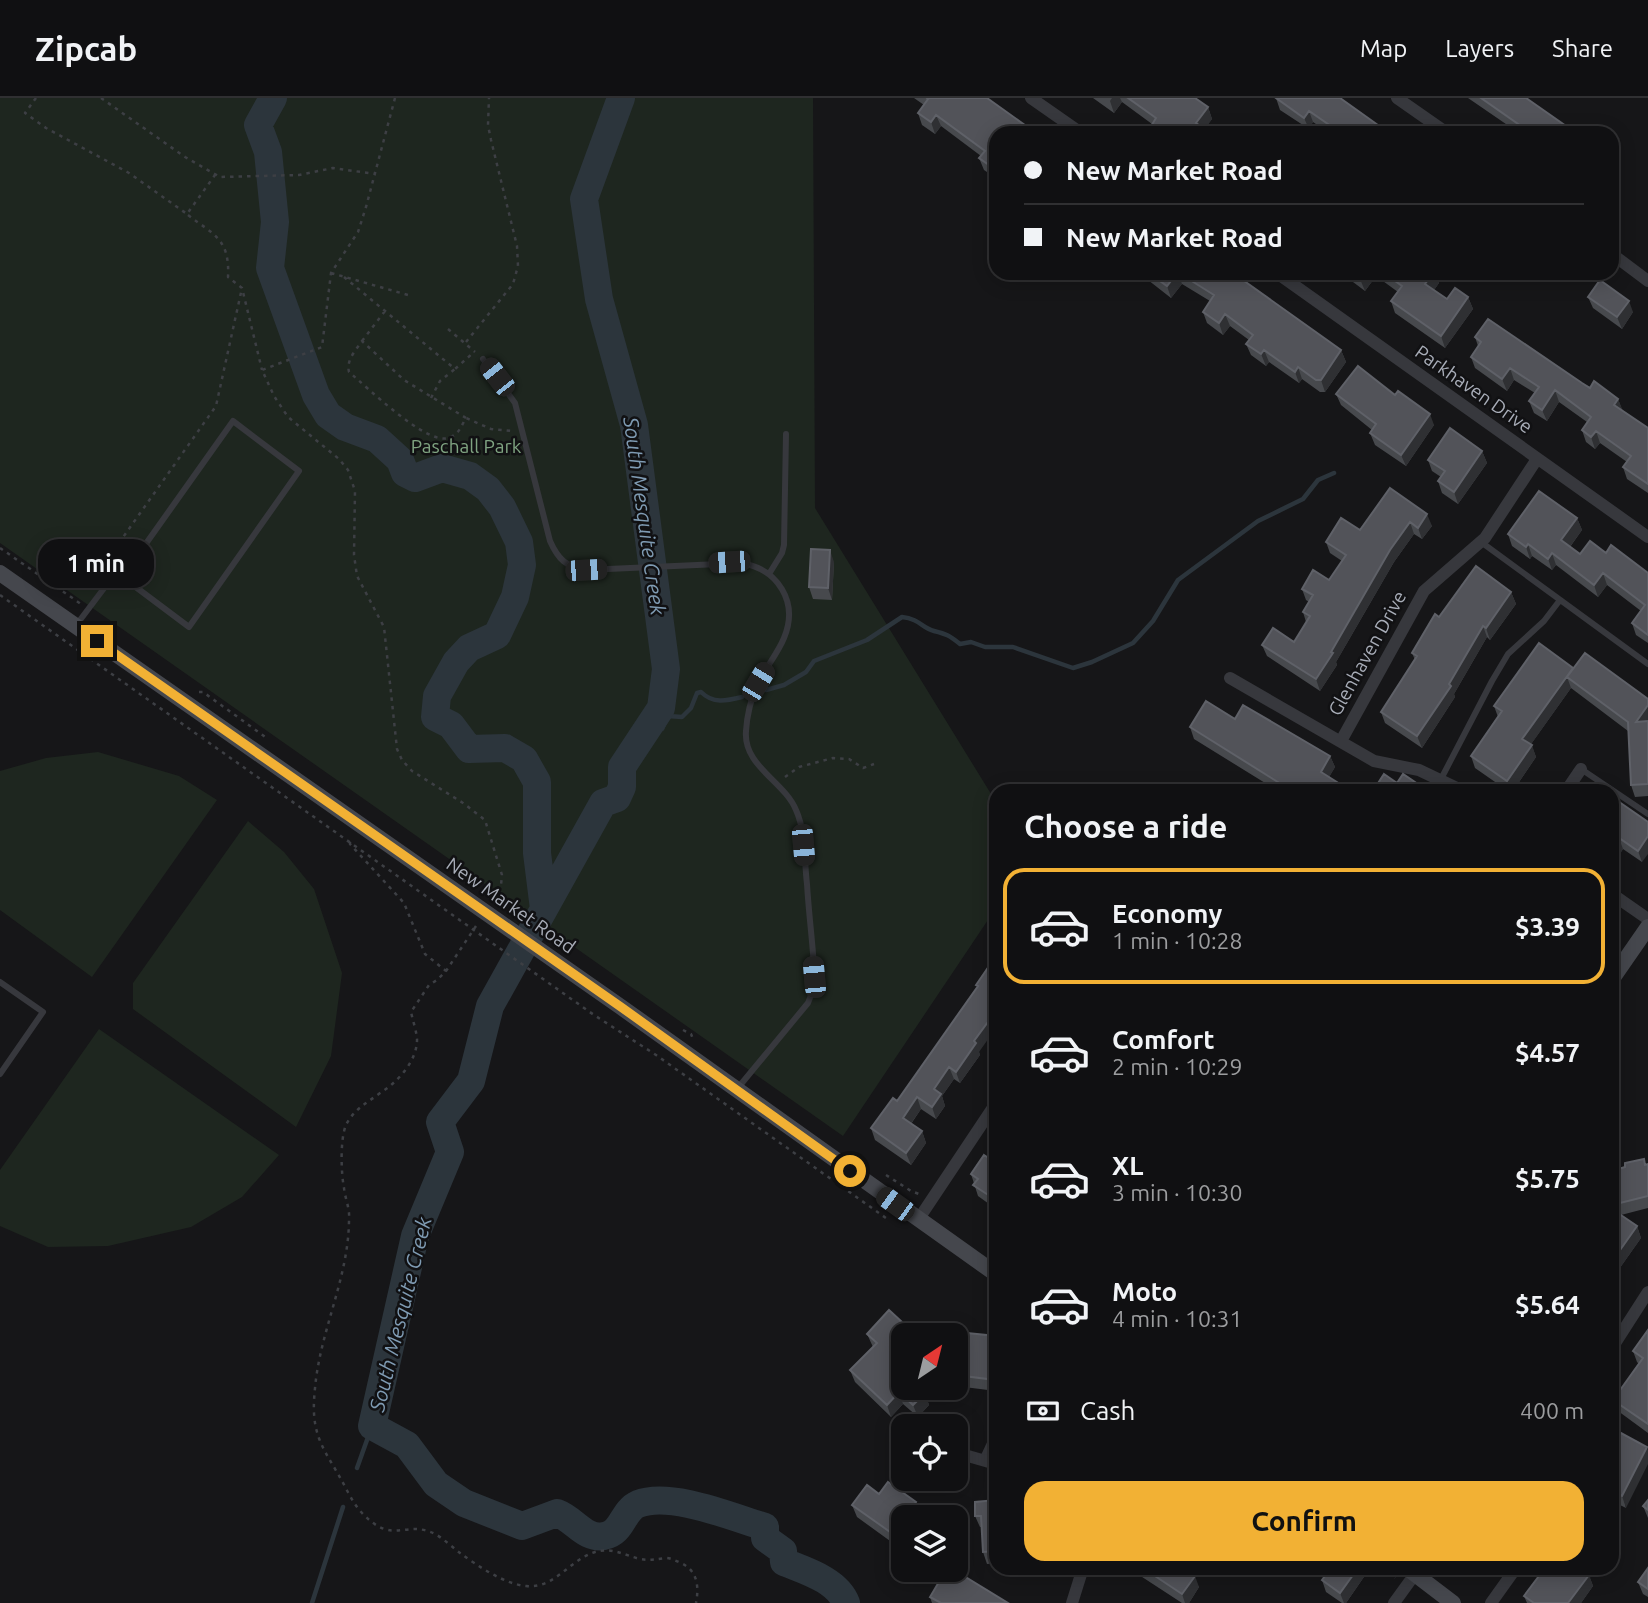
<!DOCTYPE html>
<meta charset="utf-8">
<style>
:root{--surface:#101012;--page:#1e1e20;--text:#f1f3f6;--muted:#9c9d9f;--line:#303032;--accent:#f2b134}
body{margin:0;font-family:Ubuntu,sans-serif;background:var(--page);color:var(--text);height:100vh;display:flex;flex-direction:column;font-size:26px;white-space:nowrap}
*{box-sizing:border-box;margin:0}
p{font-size:23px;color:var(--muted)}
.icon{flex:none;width:38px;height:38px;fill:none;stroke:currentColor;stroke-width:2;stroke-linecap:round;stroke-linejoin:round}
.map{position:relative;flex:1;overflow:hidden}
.panel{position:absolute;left:989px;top:686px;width:630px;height:791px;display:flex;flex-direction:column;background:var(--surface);border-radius:21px;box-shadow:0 4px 18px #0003,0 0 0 2px var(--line)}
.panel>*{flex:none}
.banner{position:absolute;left:989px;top:28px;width:630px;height:154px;border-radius:21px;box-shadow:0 4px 18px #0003,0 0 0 2px var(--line);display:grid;align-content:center;height:154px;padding:0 35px;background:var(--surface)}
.needle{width:46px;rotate:35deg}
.buttons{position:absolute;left:891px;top:1225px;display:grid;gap:14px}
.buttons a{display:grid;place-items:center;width:77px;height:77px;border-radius:14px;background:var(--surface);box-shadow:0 4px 18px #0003,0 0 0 2px var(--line);font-size:35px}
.end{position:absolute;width:32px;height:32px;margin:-16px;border:9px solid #f2b134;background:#111;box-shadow:0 0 0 4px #111}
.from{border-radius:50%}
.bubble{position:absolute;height:49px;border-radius:21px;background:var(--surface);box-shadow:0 4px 18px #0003,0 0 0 2px var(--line);font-size:23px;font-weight:700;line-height:49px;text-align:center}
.car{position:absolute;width:21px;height:42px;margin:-21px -10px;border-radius:9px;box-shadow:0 0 5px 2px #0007;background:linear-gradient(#222 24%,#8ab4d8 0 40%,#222 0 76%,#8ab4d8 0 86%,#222 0)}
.banner b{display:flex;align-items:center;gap:24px;height:66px;font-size:26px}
.banner b+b{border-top:2px solid var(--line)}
.banner i{width:18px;height:18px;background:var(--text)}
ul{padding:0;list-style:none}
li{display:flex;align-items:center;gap:21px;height:116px;margin:0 14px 10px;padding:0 21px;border:4px solid transparent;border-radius:21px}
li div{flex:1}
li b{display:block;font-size:26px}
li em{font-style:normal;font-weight:700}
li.active{border-color:var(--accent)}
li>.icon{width:63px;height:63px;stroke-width:1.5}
h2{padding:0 35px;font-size:32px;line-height:84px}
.pay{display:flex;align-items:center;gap:18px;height:77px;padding:0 35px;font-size:26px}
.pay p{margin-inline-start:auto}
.primary-button{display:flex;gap:14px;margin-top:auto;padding:14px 35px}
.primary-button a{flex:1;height:80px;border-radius:21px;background:var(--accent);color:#111;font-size:28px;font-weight:700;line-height:80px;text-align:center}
header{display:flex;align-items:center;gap:42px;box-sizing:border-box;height:98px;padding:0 35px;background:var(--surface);border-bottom:2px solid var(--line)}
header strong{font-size:33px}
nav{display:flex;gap:38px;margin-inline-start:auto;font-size:24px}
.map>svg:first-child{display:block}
.green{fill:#1e261f}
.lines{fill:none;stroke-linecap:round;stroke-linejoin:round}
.stream{stroke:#2c353c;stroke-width:4.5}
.river{stroke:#2c353c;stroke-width:28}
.path{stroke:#3d3f44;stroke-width:2.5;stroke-dasharray:3.5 5;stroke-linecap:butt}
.lane{stroke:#37383d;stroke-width:6}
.street{stroke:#37383d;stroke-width:12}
.secondary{stroke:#45474d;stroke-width:16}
.wall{fill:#47494d}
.shaded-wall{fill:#2f3033}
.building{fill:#525359;stroke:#5f6168;stroke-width:2}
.route{stroke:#f2b134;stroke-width:9}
.labels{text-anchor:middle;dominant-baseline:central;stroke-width:5;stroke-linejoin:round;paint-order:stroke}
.street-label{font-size:19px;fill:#a8adb8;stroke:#111113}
.park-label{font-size:19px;fill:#7fa381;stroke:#111113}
.water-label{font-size:21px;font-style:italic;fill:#7f9bb3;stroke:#111113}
</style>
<header>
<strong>Zipcab</strong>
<nav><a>Map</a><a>Layers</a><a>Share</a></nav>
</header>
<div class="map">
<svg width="1648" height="1505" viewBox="0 0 1648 1505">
<rect width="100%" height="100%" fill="#161618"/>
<path class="green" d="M0,0h813l2,410 181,294v106l-153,228 -843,-593z
M98,654l81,24 38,24 -125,177 -92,-67v-139l46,-13z
M248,723l36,31 30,37 28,84 -11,83 -35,71 -163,-118v-26z
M99,931l180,126 -37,42 -51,30 -83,19 -60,1 -48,-21v-56z"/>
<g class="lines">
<path class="stream" d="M766,592l18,-5 22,-13 8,-11 53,-21 35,-23c18,2 20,11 32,14 12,3 15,4 26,13l11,-2 14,5h28l60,21 19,-6 41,-19 20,-22 25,-41 80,-59 45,-22 15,-19 16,-7
M645,634l17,-3 6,-13 14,1 9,-9 6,-15 4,-1c12,12 25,9 41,5
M357,1370l15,-42
M312,1505l31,-96"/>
<path class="river" d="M273,0l-15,27 10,27 7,70 -5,46 46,127 12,20 17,12 32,12 23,21 5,13 10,5 27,-10 28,8 18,13 14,18 17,35 3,23 -7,32 -18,38 -28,13 -13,14 -19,34 -2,21 16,8 18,24 36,-1 19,11 13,23v71l7,56
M621,0l-37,101 15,100 35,126 32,244 -5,39 -39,59v20l-5,11 -14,5 -113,203 -19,75 -31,41 10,30 -35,84 -43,190 35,19 29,39 28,19 58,23 35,-13c17,6 28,27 47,23 19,-3 18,-25 34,-32 32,-13 94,13 127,23v11l18,13 1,11c22,9 53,18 62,41"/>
<path class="path" d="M36,0l-11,15 21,15 83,45 58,41 28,-39
M101,0l84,59 35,20 79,-2 34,-7 42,6
M395,0l-29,109 -8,25 -27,41 -9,74 -60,23 12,26 14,21 51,42 9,11 7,21 -1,64 3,21 27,51 13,122 5,11 10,11 51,32 22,17 17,55 -1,10 -9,14
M188,117c26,20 42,24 40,62l14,11 20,82
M331,175l77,22
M344,179l111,92 18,-16
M448,231l27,23
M362,243l23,-30
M466,244l47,-58 5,-18 -1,-20 -26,-106 -3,-15 1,-27
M431,300l9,-17 15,-12
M466,320l-62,-38 -42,-39c-6,9 -16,19 -13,31 18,15 77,73 99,66 11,-3 13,-12 18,-20l25,11 21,2
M0,450l81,56
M114,452l102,-144 26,-118
M0,497l594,420 62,40 230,163h4
M199,594h4l65,47
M785,679l14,-10 34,-9 16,1 14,9 11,-4
M350,744v2l54,59 21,51 21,17
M476,828l-30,45 -9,9 -8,5 -18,27c2,9 5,18 6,26 1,22 -19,44 -37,55 -13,10 -26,16 -34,32 -6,14 -5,48 -2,63 1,10 6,21 5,31 0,55 -26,106 -33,160 -2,18 -4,35 1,53 4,15 13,28 21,42 8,13 14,29 25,40 31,32 42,5 72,20 9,5 17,13 25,19 18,13 44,31 66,33 29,3 43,-26 69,-34 17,-5 29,3 45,7 10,2 17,0 26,-1 5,0 10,3 15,5 17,8 18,24 15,40
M683,932l8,4 2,5
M886,1077l25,16 8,3
M1381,1470l14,10"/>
<path class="lane" d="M483,261l32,44 35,138c8,18 16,26 36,29l155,-7c37,6 58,39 43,75 -7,17 -19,30 -27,47 -6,14 -10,31 -11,46 -3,35 38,50 50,79 10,22 8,50 11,74 2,34 7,68 8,101l-7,18 -71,86
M1481,444l167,122
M769,476l13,-21 2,-8 2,-111
M77,526l31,-41 13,-7 19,-24 93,-131 66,50 -110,156 -68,-51
M1581,671l67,45
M1441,681l51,-98 16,-27 36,-33 16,-21
M0,884l43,30 -43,62
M982,1362l14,-30"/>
<path class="street" d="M1031,0l50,35
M1397,0l50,35
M1612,156l36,27
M1277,175l371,264
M1230,580l144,83 45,9 44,21
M1341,643l83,-150 61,-53 52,-79
M1566,693l15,-22
M1612,796l36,25
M918,1122l78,-117
M1612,1250l36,-56
M961,1356l35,10
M1072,1505l11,-35
M1394,1505l21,-29
M1491,1505l25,-35"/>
<path class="secondary" d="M0,475l621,434 375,267
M1612,881l36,-52
M1407,1470l46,35"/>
</g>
<path class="wall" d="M914,0h73l9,35v40l-3,3 -9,-6 -5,-12 2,-2 -40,-30 -6,8 -13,-9 -4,-12 6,-8z
M1093,0h102l13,9 4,12 -8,10 6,4h-58l-2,-5 2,-4 -30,-22 -8,11z
M1276,0l113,35h-60l-16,-11 -4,7 -29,-19z
M1468,0h60l1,2 47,33h-57z
M1145,175h88l108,77 5,12 -21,30h-5l-18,-13 -3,4 -30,-21 -3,4 -15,-11 -5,-11 3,-4 -19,-14 -7,9 -16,-12 -4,-11 7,-11 -28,-17 -11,14 -23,-18z
M1346,175h89l4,10 -5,7 13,9 21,-2 5,12 -28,39 -50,-35 -4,-12 7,-9 -22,-16 -11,15 -16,-12z
M1588,199l45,15 -11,17 -29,-21z
M1475,239l143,62 4,11 26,18v65l-21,-14 -4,-12 4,-5 -27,-19 -5,6 -9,-7 -4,-12 5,-8 -28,-20 -12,19 -13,-8 -5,-12 6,-8 -21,-13 -7,11 -32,-23 -4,-11 7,-11z
M1336,296l59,1 39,30 -28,41 -31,-21 -5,-12 2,-3 -31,-25z
M1482,353l5,12 -29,41 -16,-11 -4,-12 3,-4 -9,-6 -4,-11z
M1390,390l42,38 -10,13 -8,-5 -20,28 -58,100 1,3 -17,26 -53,-35 -5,-11 32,-3 12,-20 -3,-10 6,-10 -3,-2 -4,-11 27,-9 13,-19 -12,-8 -4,-11 34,-12z
M1577,420l5,12 -12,17 10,7 26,-1 42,20v70l-12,-8 -4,-12 9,-12 -34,-26 -9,12 -42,-32 -4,5 -20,-14 -2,3 -18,-13 -4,-12z
M834,464l-2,38 -19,-1 -4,-12z
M1511,494l5,12 -26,36 -3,-3 -33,57 1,3 -33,51 -37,-25 -4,-11 34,-52 -3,-7 27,-36z
M1573,570l75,31v97l-13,1 -4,-12 -3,-54 -57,-43 -40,56 5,13 -23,34h-5l-33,-23 -4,-12 27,-39 -4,-11z
M1235,621l95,37 5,11 -6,10 19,12 1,2h-71l-84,-52 -4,-12z
M1612,699l36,25 -6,40 -19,-13 -8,12 -3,-2z
M996,858l-17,96 1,3 -20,28 -6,-4 -12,17 3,10 -9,13 -15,-10 -10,15 11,7 4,12 -15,22 -36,-25 -4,-12 26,-27 80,-113 -1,-3z
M996,1065v46l-18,-13 -7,-22z
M1648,1066v44l-27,7 16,11 4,12 -24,34 -5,-4v-97z
M1648,1232v103l-30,-22 -5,-11 26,-36 -2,-2 -4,-11z
M867,1236l36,1v53l22,5 4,12 -11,12 -15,-13 -12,13 -36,-35 -5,-12 23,-23z
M956,1237l40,1v55l-40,-5z
M1612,1349l14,61 -14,-7z
M879,1396l37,8 5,11 -3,4h-15l-6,29 -40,-29 -5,-12z
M996,1402v63l-9,1 -4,-12 -1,-25h-2l-5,-11z
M1648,1402v18l-5,-12z
M1135,1470h55l-2,3 11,16 -10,16h-7l-46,-30z
M1315,1470h49l2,6 -20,29h-4l-16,-11 -4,-12 2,-2 -8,-5z
M1648,1470v29l-5,-3 -5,-12z
M1590,1480l3,8 -12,17h-54l-3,-7z
M930,1499l78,6h-76z"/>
<path class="shaded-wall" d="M1112,0h8l2,4 -8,11 -4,-12z
M1208,9l4,12 -10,14 -6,-10z
M1309,13l4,11 -4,7 -5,-11z
M936,17l5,11 -6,8 -4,-12z
M996,57v18l-3,3 -4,-11z
M1615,63l5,11 -8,12v-18z
M1177,175h1l4,11 -11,14 -4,-12z
M1365,175h10l1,3 -11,15 -5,-12z
M1433,175h2l4,10 -9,13 -5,-12z
M1468,199l5,12 -28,39 -4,-12z
M1629,203l4,11 -11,17 -5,-12z
M1225,216l5,12 -7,9 -4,-12z
M1264,252l5,12 -3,4 -5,-12z
M1341,252l5,12 -21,30 -4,-12z
M1298,269l4,12 -3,4 -4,-11z
M1510,270l4,12 -7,11 -5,-12z
M1555,292l4,12 -12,19 -5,-11z
M1618,301l5,12 -9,-6z
M1430,316l4,11 -28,41 -5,-11z
M1596,333l4,12 -5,6 -4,-12z
M1482,353l5,12 -29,41 -4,-12z
M1427,416l5,12 -10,13 -4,-11z
M1577,420l5,12 -16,22 -5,-12z
M1410,424l4,12 -20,28 -58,100 1,3 -17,26 -4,-12 74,-129z
M1528,446l4,12 -2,3 -4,-12z
M830,452l4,12 -2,38 -4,-12z
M1552,455l4,12 -4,5 -4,-11z
M1603,475l4,12 -9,12 -4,-12z
M1511,494l5,12 -26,36 -4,-12z
M1483,528l4,11 -33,57 1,3 -33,51 -5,-12z
M1567,579l4,11 -44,62 -5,-11z
M1648,607v18l-12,-1z
M1532,647l4,12 -23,34h-3l-3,-10z
M1330,658l5,11 -10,17 -4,-12z
M1648,738v18l-6,8 -4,-11z
M1619,740l4,11 -8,12 -3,-9v-4z
M996,913v17l-17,24 1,3 -20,28 -4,-11 18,-31z
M949,969l5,12 -12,17 3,10 -9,13 -4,-12 2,-18z
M917,999l4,12 -14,20 -4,-11z
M922,1033l4,12 -15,22 -5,-12z
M1637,1128l4,12 -24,34 -4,-12z
M899,1294l4,12 -12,13 -4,-12z
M925,1295l4,12 -11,12 -5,-12z
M1647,1349l1,3v14l-22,44 -4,-12z
M916,1404l5,11 -3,4h-13z
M903,1422v18l-6,8 -4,-12z
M1358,1470h6l2,6 -20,29h-2l-4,-10z
M1585,1470h11l-6,10 3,8 -12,17h-13z
M1195,1478l4,11 -10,16h-4l-3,-9z"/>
<path class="building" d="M927,0h60l49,35h-40v22l-7,10 -10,-7 6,-7 -49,-36 -5,7 -13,-9 10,-14z
M1128,0h67l13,9 -12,16 14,10h-53l-7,-5 6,-10z
M1276,0h64l49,35h-48l-32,-22 -5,7z
M1481,0h45l50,35h-45z
M1149,175h28l-10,13z
M1179,175h54l108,77 -20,30h-5l-18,-13 -3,5 -31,-22 -3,4 -15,-10 7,-9 -28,-21 -6,9 -16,-11 11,-17z
M1352,175h13l-5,6z
M1384,175h49l-8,11 22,15 8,-11 13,9 -27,39 -50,-35 11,-15z
M1600,182l29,21 -12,16 -29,-20z
M1488,221l94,64 8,5 4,-7 24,18 -4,6 34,23v56l-25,-17 8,-11 -35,-25 -5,6 -9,-7 9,-13 -36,-27 -13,20 -13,-9 10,-14 -29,-19 -8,11 -31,-22 10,-15 -6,-5z
M1358,268l37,29 3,-4 32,23 -29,41 -31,-22 6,-9 -40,-30z
M1450,330l32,23 -28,41 -16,-11 7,-10 -17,-11z
M1390,390l37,26 -9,14 -8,-6 -20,28 -59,102 2,1 -17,26 -54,-34 11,-17 21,14 16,-26 -7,-4 10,-17 -11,-6 11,-19 16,10 17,-25 -20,-13 15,-24 19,12z
M1539,393l38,27 -16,22 19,14 10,-13 16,12 5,-8 37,28v62l-16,-12 13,-18 -42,-32 -9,12 -42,-32 -4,6 -20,-15 -2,3 -18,-13z
M811,451l19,1 -2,38 -19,-1z
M1476,468l35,26 -25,36 -3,-2 -34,58 2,2 -34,50 -36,-24 36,-56 -5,-3 23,-39 4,3z
M1539,545l34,25 -51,71 10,6 -25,36 -36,-25 31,-45 -8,-5z
M1585,555l63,46v6l-12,17 12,-1v63l-17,1 -3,-63 -61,-45z
M1206,603l29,18 8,-14 87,51 -9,16 27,17 -1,2h-59l1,-2 -99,-62z
M1384,676l13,9 6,-9 25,17h-55z
M1612,699l36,25v14l-10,15 -19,-13 -7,10z
M996,858v55l-22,30 2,2 -20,29 -7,-5 -15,22 7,5 -9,13 -15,-10 -14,21 19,13 -16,22 -35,-25 22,-30 4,3 81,-115 -2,-1z
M984,1057l12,8v37l-23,-15 5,-6 -7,-5z
M1644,1061l1,6 3,-1v32l-36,9v-34l13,-4v-4z
M1612,1111l25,17 -24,34 -1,-1z
M889,1212l27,25h-13v34h-5l5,4v15h16l6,5 -12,12 -14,-13 -12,13 -37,-35 27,-27 -10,-9z
M1648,1232v94l-35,-24 30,-42 -10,-7z
M947,1233l49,5v44l-40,-5v-40h-10z
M1619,1334l28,15 -25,49 -10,-5v-44z
M888,1384l28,20 -11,15h-2v3l-10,14 -41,-29 15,-20 12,9z
M996,1402v51l-13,1 -2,-36h-6v-14z
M1648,1402v10l-5,-4z
M1143,1470h40l12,8 -13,18z
M1321,1470h37l-18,25 -18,-13 6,-8z
M1545,1470h40l-1,3 5,4 -21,28h-34l-10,-7z
M1648,1470v21l-10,-7z
M946,1472h8l54,33h-67l-11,-6z"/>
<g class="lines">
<path class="route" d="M97,543l524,366 229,164"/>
</g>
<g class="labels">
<g class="street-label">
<text transform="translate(1474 291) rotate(35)">Parkhaven Drive</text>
<text transform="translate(1367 555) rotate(-61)">Glenhaven Drive</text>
<text transform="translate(511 807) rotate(35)">New Market Road</text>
</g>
<g class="park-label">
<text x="466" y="348">Paschall Park</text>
</g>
<g class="water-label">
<text transform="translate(645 418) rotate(82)">South Mesquite Creek</text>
<text transform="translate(400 1216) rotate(-76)">South Mesquite Creek</text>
</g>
</g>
</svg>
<div class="buttons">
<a><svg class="needle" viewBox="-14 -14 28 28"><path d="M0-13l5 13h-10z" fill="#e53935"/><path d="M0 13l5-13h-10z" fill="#9c9d9f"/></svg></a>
<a><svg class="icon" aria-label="locate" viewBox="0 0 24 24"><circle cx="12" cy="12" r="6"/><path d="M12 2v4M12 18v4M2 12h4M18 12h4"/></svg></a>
<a><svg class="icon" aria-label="layers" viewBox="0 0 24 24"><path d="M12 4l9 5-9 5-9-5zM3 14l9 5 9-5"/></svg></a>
</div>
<i class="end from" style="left:850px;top:1073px"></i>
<i class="end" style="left:97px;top:543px"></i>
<div class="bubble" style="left:38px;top:441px;width:116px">1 min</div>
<i class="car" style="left:497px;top:279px;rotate:322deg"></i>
<i class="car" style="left:729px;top:464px;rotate:266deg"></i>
<i class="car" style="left:586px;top:472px;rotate:87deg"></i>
<i class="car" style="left:758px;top:584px;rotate:31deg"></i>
<i class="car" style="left:803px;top:747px;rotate:175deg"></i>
<i class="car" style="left:814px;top:879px;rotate:355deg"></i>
<i class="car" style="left:895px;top:1106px;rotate:306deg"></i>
<div class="banner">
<b><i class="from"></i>New Market Road</b>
<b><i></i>New Market Road</b>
</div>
<section class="panel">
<h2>Choose a ride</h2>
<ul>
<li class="active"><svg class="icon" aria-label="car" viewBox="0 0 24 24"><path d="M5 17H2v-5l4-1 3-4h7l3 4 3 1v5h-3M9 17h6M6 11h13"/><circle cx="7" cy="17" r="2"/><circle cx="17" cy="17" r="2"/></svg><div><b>Economy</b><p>1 min · 10:28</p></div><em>$3.39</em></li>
<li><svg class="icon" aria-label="car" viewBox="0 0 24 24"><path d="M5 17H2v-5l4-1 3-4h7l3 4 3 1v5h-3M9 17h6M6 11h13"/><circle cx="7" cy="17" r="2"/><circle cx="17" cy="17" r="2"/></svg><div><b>Comfort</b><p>2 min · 10:29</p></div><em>$4.57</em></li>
<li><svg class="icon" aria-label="car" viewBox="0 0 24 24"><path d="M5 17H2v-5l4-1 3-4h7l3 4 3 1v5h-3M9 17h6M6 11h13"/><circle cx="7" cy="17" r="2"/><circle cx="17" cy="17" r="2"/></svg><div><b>XL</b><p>3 min · 10:30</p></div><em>$5.75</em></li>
<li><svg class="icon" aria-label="car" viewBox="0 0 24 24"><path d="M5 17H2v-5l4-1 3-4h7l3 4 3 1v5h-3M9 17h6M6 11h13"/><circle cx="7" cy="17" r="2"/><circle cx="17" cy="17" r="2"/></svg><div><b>Moto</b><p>4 min · 10:31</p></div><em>$5.64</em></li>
</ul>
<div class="pay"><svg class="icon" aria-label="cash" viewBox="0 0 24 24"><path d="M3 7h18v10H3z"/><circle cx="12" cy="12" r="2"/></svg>Cash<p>400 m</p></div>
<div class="primary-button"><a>Confirm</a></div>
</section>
</div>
